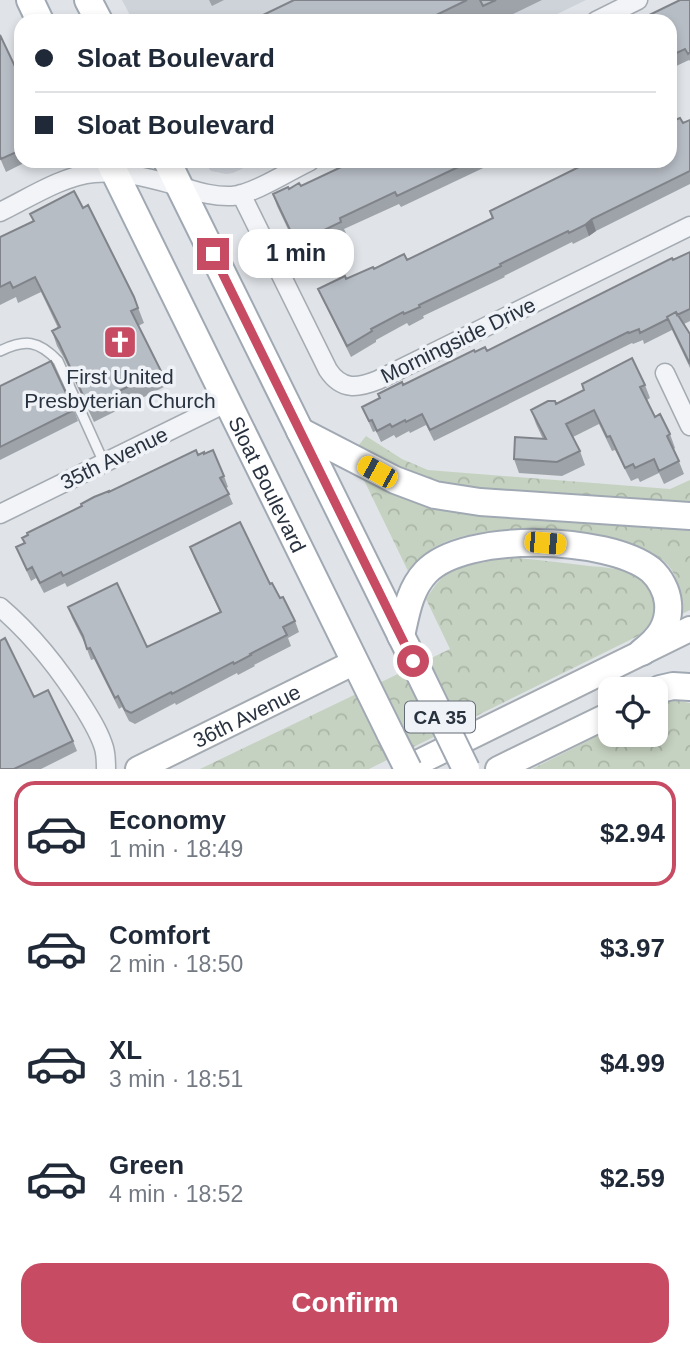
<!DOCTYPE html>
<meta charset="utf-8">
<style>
:root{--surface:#fff;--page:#f6f6f7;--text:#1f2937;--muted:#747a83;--line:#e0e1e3;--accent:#c74b63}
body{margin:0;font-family:Helvetica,sans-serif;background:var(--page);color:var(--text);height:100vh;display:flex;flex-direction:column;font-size:26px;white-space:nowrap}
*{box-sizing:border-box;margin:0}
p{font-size:23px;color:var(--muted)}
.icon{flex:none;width:38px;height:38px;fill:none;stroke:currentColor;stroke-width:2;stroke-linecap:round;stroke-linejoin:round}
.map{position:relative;height:769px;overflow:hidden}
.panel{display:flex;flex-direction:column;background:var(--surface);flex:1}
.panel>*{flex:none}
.hud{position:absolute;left:14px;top:14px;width:663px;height:154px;border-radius:21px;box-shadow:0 4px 10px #0003;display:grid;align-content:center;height:154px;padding:0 21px;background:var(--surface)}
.controls{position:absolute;left:598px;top:677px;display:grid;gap:14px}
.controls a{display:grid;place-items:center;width:70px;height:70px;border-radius:14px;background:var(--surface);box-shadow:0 4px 10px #0003;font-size:35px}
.end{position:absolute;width:32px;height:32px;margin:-16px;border:9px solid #c74b63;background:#fff;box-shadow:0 0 0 4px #fff}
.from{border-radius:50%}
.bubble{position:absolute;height:49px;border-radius:21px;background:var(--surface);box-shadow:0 4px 10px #0003;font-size:23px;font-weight:700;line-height:49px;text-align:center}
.car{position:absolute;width:21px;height:42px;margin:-21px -10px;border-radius:9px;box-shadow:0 0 5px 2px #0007;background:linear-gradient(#f5c518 24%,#345 0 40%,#f5c518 0 76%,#345 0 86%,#f5c518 0)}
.hud b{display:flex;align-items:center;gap:24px;height:66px;font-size:26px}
.hud b+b{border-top:2px solid var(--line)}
.hud i{width:18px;height:18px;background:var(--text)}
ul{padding:12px 0 0;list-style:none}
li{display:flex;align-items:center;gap:21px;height:105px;margin:0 14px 10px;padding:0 7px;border:4px solid transparent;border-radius:21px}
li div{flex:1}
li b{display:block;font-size:26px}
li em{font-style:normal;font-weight:700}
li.active{border-color:var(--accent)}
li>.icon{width:63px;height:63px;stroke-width:1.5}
.action{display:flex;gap:14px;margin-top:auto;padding:14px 21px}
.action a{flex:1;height:80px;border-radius:21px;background:var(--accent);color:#fff;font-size:28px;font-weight:700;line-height:80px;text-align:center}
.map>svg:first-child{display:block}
.built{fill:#ced3da}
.forest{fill:url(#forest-crowns)}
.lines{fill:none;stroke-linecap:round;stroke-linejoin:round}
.lane-casing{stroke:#a5abb2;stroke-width:12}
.street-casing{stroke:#a5abb2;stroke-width:21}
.secondary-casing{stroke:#a5abb2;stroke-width:28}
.primary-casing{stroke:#a0a9b3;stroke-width:30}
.lane{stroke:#f2f4f7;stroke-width:9}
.street{stroke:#f2f4f7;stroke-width:18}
.secondary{stroke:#fff;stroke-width:24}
.primary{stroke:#fff;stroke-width:26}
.primary-bridge-casing{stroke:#a0a9b3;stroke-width:30;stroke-linecap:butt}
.primary-bridge{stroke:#fff;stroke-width:26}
.wall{fill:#9da3a9}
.shaded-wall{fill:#80848a}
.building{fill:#b7bdc5;stroke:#80848a;stroke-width:2}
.route{stroke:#c74b63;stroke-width:9}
.labels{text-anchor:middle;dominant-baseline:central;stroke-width:7;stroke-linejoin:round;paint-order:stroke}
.shield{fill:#eff2f6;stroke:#646c76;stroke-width:2}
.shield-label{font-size:19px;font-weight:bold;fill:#29323f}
.street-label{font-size:21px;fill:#29323f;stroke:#eff2f6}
.poi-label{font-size:21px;fill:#29323f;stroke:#eff2f6}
</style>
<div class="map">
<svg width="690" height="769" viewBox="0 0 690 769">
<defs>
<pattern id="forest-crowns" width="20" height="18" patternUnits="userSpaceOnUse" patternTransform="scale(1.75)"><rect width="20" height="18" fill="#c6d2c1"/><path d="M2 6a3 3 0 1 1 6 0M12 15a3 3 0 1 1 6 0" fill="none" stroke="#aab5a7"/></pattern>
</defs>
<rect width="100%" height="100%" fill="#e0e4e8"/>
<path class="built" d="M122,0h464l-43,21h-410z
M203,161h55l-25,12 -7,1 -15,-3z"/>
<path class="forest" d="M366,436l36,23 26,11 242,19 20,-9v26l-233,-20 -38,-7 -61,-33z
M361,474l329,51v85l-8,4c-2,-18 -2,-36 -15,-50 -39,-38 -156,-40 -207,-27 -20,5 -40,17 -52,34z
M518,558c24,2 47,5 71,8 14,1 30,2 43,8 11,5 20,17 22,29 2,14 -6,24 -16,33l-269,133h-169l250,-120 -24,-50c4,-6 8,-13 13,-18 18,-22 54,-22 79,-23z
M674,700l16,3v66h-158l79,-40v6h45v-28z"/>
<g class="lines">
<g class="lane-casing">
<path id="lane" d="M0,351c25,-12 38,-11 58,10l46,102"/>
</g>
<g class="street-casing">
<path id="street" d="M596,21l42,-21
M241,194l87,176c14,21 30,18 50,10l312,-154
M0,212c29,-14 62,-36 94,-39 28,-3 58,6 85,13 17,5 34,11 53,10 22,-2 57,-25 78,-35
M665,373l25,53
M0,514l228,-112
M0,607c34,29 61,64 84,101 8,13 16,26 20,40 2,7 2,14 2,21"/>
</g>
<g class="secondary-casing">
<g id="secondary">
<path id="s1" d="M138,769l217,-107"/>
<path d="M405,769l285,-140"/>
<path d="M498,769l113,-55"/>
</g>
</g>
<g class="primary-casing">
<g id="primary">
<path d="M30,0l10,21"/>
<path d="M88,0l11,21"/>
<path id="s2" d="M109,161l282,574"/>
<path d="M167,161l248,503"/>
<path d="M300,431l95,49 40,15 45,7 210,14"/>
<path d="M401,636c5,-22 8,-46 25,-64 39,-41 182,-36 225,-2 9,8 16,21 17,33 2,22 -9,36 -26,49"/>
<path d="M660,689l13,-3 17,1"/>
</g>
</g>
<use href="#lane" class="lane"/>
<use href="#street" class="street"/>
<use href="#secondary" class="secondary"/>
<use href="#primary" class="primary"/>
<g class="primary-bridge-casing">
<path id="primary-bridge" d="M415,664l51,105
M391,735l17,34"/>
</g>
<use href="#primary-bridge" class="primary-bridge"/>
</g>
<path class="wall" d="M209,0h15l-12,6z
M294,0h248l-43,21h-11l-3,-7 -15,7h-223l12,-4z
M690,0v61l-1,-1 -19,9v-48z
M0,35l19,40 2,-1v87h7l-22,11 -6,-14z
M690,120v64l-94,47 -7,5 -16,8 -1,-2 -68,34 1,1 -82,39 1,2 -15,8 -2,-3 -31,17v2l-25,15 -28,-57 -5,-11 56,-20 33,-9 85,-42 -2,-7z
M207,161h18l-15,7z
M354,161h144l-97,46 -2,-3 -55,25 2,4 -19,9 3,8 -26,13 -27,-57 -4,-12 28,-8z
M83,208l51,89 10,26 -6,3 23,45 5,15 -72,36 -30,-64 -7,-12 -5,-15 6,-3 -17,-36 -23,11 -2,-6 -16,8v-68l33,-16 -3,-7z
M690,252v69l-6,3 6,10v34l-18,-38 -28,14 -1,-4 -10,4 -1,-1 -198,98 -8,-16 -16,8 -1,-2 -13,7 -2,-3 -13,7 -5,-11 -3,1 -11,-25 41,-22 72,-33 12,-1z
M645,385l5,13 -3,2 8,17 15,17 5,14 -1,1 10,25 -20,10 -5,-11 -19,9 -2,-4 -7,3 -16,-31 -3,1 -13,-27 -26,13 7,14 5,14 -23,11 -43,-3 -5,-14 29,-20 -7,-15 -5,-14z
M0,386l74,24 4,11 -78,39z
M198,455l26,21 4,11 -2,1 7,16 -166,83 -2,-4 -21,10 -8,-15 -5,3 -15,-34 8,-4 -2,-5 87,-46z
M190,547l80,37 25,37 4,11 -11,6 3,8 -37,19 1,1 -17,9 -1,-2 -61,32 -1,-2 -40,21 -6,-3 -7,-14 -3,2 -25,-50 -3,1 -6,-16 -13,-26 -4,-11 79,40 73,-35 -26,-54z
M34,697l39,44 4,10 -36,18h-41z"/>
<path class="shaded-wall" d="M592,219l4,12 -7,5 -4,-11z"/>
<path class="building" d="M294,0h173l-43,21h-177l11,-5 1,1z
M480,0h16l-13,6z
M680,0h10v52l-2,2 -3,-5 -15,7v-35h-33z
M0,35l19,40 2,-1v76l-20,9 -1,-3z
M680,118l3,5 7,-3v51l-98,48 -7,6 -16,8 -1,-2 -68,33 1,2 -82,39 1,2 -16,7 -1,-2 -32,17 1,2 -25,15 -29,-57 27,-13 1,3 27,-12 1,2 30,-15 3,6 86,-42 -3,-7 101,-50h79v-39z
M354,161h117l-74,35 -2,-4 -55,26 1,4 -19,9 4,8 -26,12 -27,-57 15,-7 1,2 10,-6 2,3z
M74,191l9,17 5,-3 46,92 4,11 -7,3 30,60 -73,35 -29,-63 -7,-12 8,-4 -25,-50 -22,11 -3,-6 -10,5v-50l34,-16 -4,-7z
M690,252v57l-13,6 -1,-3 -9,5 1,2 -28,14 -1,-4 -10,4 -1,-1 -198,98 -8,-16 -16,8 -1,-2 -13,7 -2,-3 -13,7 -5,-11 -3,1 -7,-14 18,-9 -2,-4 24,-12 1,3 71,-35 1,2 10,-5 2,4 185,-93 1,2z
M676,312l14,22v30l-23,-47z
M632,358l13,27 -5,2 15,30 5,-3 10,20 -3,2 12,25 -20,10 -5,-12 -19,9 -2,-4 -8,4 -15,-32 -3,1 -13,-27 -28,14 14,27 -23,11 -43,-3 1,-22 31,2 -15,-29 17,-9h7l1,3 28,-14 -2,-6z
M51,361l23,49 -74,37v-61z
M196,450l2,5 6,-3v2l9,-4 11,26 -4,2 9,16 -166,82 -2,-4 -21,11 -8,-16 -5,3 -11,-23 9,-4 -3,-5 6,-3 -1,-2 55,-27 -1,-2 13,-7 15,-6v1z
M240,522l30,62 2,-1 8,15 3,-1 12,24 -12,6 4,8 -37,19 1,1 -17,9 -1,-2 -61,32 -1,-2 -40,21 -6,-3 -7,-14 -3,2 -25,-50 -3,1 -4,-13 -15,-29 49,-24 30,64 74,-35 -31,-65z
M5,638l29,59 14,-7 25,51 -59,28h-14v-128z"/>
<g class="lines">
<path class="route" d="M213,254l200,407"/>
</g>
<defs>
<g id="church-square" transform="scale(1.75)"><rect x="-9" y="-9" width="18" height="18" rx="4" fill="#c74b63" stroke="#eff2f6"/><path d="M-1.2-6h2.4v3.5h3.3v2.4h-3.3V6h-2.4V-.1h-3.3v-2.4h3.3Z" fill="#fff"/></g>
</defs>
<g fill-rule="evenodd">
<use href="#church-square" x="120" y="342"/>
</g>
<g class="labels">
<rect class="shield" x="405" y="701.5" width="70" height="31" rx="5"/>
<g class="shield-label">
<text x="440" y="717">CA 35</text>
</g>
<g class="street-label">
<text transform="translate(458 340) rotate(-26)">Morningside Drive</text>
<text transform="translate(114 458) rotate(-26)">35th Avenue</text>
<text stroke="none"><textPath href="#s2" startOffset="360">Sloat Boulevard</textPath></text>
<text stroke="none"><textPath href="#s1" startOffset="121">36th Avenue</textPath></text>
</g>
<g class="poi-label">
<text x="120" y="376">First United<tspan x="120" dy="24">Presbyterian Church</tspan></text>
</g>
</g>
</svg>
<div class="controls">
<a><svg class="icon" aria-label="locate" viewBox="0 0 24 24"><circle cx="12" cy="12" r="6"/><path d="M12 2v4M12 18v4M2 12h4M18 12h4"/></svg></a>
</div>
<i class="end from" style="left:413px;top:661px"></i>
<i class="end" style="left:213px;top:254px"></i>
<div class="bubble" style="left:238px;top:229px;width:116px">1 min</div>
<i class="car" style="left:377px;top:472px;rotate:299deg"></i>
<i class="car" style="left:545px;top:543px;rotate:95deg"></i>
<div class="hud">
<b><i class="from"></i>Sloat Boulevard</b>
<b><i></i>Sloat Boulevard</b>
</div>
</div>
<section class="panel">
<ul>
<li class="active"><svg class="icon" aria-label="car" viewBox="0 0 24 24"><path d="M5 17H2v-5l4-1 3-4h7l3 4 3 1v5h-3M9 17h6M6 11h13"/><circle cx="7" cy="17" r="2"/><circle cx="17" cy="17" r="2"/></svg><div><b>Economy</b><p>1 min · 18:49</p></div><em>$2.94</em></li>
<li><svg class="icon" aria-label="car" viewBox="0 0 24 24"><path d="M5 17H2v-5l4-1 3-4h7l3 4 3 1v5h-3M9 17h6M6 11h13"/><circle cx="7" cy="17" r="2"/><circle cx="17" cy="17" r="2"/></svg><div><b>Comfort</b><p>2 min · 18:50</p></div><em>$3.97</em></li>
<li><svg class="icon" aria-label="car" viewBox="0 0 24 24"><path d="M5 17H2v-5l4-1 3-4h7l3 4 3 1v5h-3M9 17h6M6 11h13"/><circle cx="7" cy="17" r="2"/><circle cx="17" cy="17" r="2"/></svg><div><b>XL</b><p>3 min · 18:51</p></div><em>$4.99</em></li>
<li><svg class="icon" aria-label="car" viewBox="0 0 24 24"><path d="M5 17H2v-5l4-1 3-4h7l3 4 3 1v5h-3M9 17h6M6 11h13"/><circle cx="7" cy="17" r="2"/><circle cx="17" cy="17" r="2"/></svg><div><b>Green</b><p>4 min · 18:52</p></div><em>$2.59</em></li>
</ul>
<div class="action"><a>Confirm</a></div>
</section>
